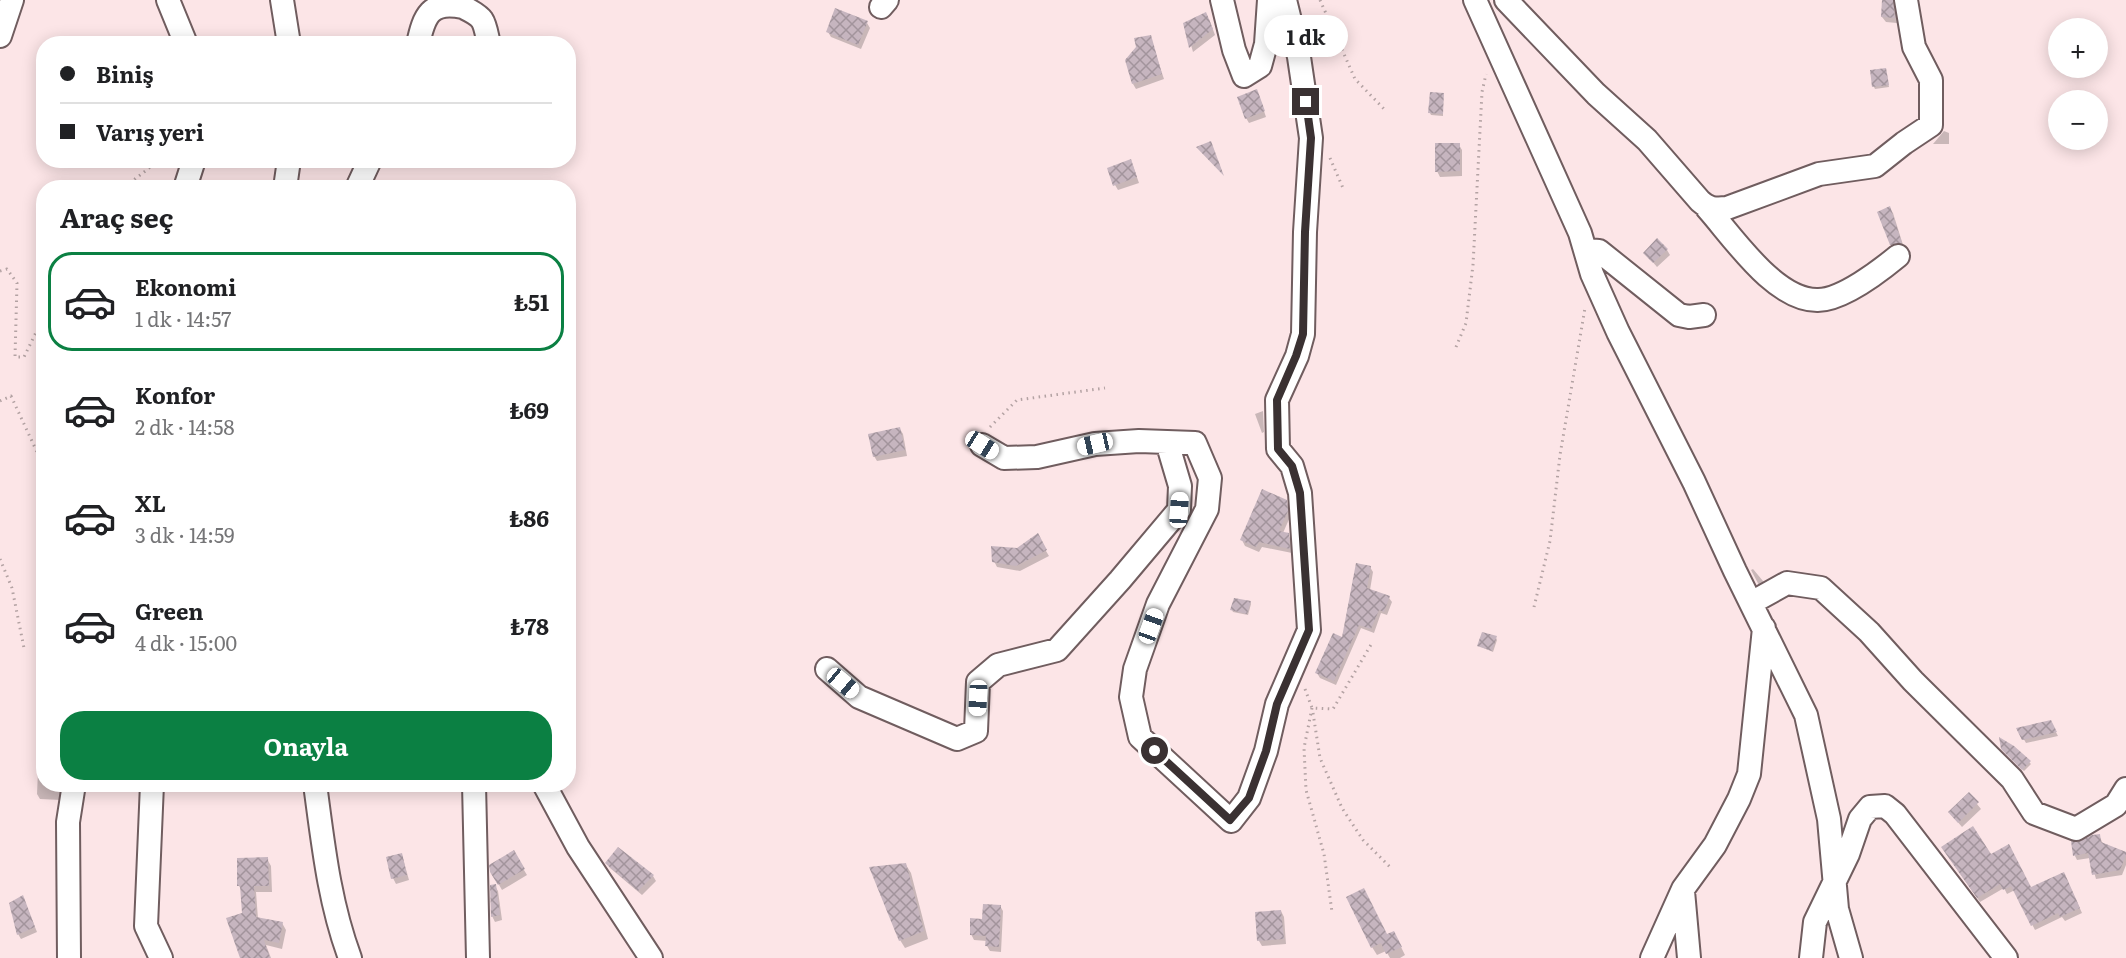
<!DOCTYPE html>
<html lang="tr">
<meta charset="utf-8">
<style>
:root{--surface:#fff;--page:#f2f2f2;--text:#202124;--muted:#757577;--line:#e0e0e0;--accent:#0b8043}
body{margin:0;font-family:Literata,serif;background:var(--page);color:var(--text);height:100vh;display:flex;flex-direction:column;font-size:22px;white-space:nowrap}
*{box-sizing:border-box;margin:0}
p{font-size:20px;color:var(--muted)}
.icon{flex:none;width:33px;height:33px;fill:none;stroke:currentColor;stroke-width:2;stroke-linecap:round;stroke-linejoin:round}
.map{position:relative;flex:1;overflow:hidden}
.panel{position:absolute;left:36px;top:180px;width:540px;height:612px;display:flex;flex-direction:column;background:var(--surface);border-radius:24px;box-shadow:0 3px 15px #0003}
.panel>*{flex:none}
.guide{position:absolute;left:36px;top:36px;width:540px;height:132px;border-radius:24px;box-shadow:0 3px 15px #0003;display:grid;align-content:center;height:132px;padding:0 24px;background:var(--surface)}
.fabs{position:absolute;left:2048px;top:18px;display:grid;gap:12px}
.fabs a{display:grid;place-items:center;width:60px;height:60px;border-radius:50%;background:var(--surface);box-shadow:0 3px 15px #0003;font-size:30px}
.end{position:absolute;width:27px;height:27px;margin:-14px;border:8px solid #3a3132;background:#fff;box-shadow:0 0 0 3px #fff}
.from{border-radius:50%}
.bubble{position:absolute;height:42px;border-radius:21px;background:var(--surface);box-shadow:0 3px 15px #0003;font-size:20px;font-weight:700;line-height:42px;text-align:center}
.car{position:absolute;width:18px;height:36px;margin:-18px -9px;border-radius:8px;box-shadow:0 0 4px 2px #0007;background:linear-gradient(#fff 24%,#345 0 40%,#fff 0 76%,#345 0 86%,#fff 0)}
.guide b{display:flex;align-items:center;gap:21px;height:57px;font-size:22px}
.guide b+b{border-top:2px solid var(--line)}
.guide i{width:15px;height:15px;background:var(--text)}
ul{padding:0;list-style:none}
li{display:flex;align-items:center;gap:18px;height:99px;margin:0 12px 9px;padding:0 12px;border:3px solid transparent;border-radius:24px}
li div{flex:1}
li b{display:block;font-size:22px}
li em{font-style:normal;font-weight:700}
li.selected{border-color:var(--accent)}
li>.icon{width:54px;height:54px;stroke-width:1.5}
h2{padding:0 24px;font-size:27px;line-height:72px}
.action{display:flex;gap:12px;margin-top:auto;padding:12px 24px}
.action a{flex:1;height:69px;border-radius:24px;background:var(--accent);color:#fff;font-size:24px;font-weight:700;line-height:69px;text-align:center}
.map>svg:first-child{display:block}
.shadow{fill:#0003}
.building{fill:url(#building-cross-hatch)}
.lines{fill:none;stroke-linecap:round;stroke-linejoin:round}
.minor-casing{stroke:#705d5f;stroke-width:26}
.path{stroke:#b3a2a3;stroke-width:3;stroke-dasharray:1.5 4.5;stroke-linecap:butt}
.minor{stroke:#fff;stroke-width:22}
.route{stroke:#3a3132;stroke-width:8}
</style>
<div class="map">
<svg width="2126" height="958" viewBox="0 0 2126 958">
<defs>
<pattern id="building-cross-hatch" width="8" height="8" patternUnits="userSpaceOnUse" patternTransform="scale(1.5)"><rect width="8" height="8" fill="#c6b5bf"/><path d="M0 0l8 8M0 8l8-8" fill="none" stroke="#a2949c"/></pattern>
</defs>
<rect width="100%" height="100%" fill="#fce5e7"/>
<path class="shadow" d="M1883,0h10l2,4 2,19 -11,-1 -4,-5z
M1209,19l6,16 -22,17 -8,-28z
M867,23l3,5 -9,21 -30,-12 -3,-5z
M1150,37l14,42 -28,10 -3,-5z
M1886,69l3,18 -14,2 -1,-2z
M1443,94v22l-12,-1 -1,-2z
M1259,96l7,21 -17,6 -3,-5z
M1944,131l5,2v11h-16z
M1459,145l3,5v26l-22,1 -3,-6z
M1133,166l6,17 -21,7 -3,-5z
M1890,208l3,5 11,35 -9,2 -4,-5z
M1667,250l3,5 -13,12 -12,-14z
M1263,411l1,21 -2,1 -7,-19z
M900,429l3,5 4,22 -30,5 -3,-5z
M1286,501l3,6 1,10 -7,16 5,1 3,6 1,13 -30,-6 -3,5 -14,-6 -3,-6z
M1037,536l12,20 -29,15 -23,-4 -3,-6 23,-11z
M1370,567l3,5 -3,18 19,8 3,4 -5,13 -6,-2 -7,20 -13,-5 -25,57 -16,-7 -3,-5 27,-34z
M1753,569l10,12 3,5 -5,3 -10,-19z
M1250,602l1,2 -3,11 -15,-3 -1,-2z
M1496,638l1,2 -4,12 -14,-6z
M2050,721l8,15 -32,7 -8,-14z
M2004,751l25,11 2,2 -7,7z
M38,771l6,1v12h19l-2,16 -21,-1 -3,-5z
M1969,794l12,15 -19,18 -13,-15z
M2099,835l4,9 23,9v12l-4,10 -26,4 -6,-21 -13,2 -2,-4 3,-12z
M513,852l14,23 -25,15 -11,-19z
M1945,852l45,4 40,33 36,-11 16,35 -17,8 -3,-4 -27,13 -20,-40 -8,4 -3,-6 -24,14z
M402,855l7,25 -13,4 -3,-6z
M267,859l4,7 1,26h-16l2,27 24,4 4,7 -4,19 -16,-4 5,13h-29l1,-44 -1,-23 -3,-5z
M606,863l47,13 3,5 -14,14 -32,-27z
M906,865l5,8 17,66 -23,9 -5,-8z
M495,886l3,5 4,29 -7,2 -3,-6z
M25,902l12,30 -16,7 -3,-5z
M1000,906l3,5 -2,41 -11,-1 -3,-5v-5l-13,-1 -3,-6z
M1281,911l3,6 2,27 -24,2 -3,-5 -2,-28z
M1387,936l11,5 7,14 -5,3h-10l-4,-7 -9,4 -5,-8z"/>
<path class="building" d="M1882,0h11l2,18 -14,-1z
M835,8l33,13 -10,24 -32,-13z
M1206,12l7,17 -24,19 -6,-25z
M1151,35l11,39 -30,10 -7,-24 11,-13 -2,-9z
M1886,68l3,17 -17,2 -2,-17z
M1257,89l8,22 -20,8 -8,-22z
M1430,92l14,1 -1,21 -15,-1z
M1211,141l13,35 -28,-29z
M1435,143h25v28l-25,1z
M1131,159l6,18 -24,9 -6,-18z
M1890,206l12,37 -12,2 -13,-33z
M1657,238l11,11 -15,14 -10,-10z
M900,427l5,23 -32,7 -5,-23z
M1262,489l25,11 1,11 -9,20 10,2 1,16 -31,-7 -3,5 -16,-7z
M1038,533l9,17 -31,16 -24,-4 -1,-16 26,2z
M1356,563l15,3 -4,22 23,8 -6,16 -5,-2 -8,19 -12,-4 -25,56 -19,-8 18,-40 9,4z
M1234,598l17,3 -4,13 -17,-4z
M1482,632l15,4 -5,15 -15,-5z
M2051,720l6,12 -35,8 -6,-12z
M1999,737l15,9 17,15 -9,9 -21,-21z
M1969,792l10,10 -21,21 -10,-11z
M1973,826l18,28 18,-10 22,43 33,-15 16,36 -20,9 -2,-4 -27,13 -20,-40 -8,4 -3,-6 -23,14 -36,-51z
M2100,834l1,8 25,10v3l-6,15 -28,5 -4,-22 -15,3 -2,-15 7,1 14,-7z
M618,847l36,28 -16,16 -33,-28z
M514,850l11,19 -27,16 -8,-13 -1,-7z
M402,853l5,22 -16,4 -5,-22z
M268,857l1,29h-15l2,31 27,5 -4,21 -15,-3 6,18h-30l-14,-40 16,-5 -2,-27h-3v-28z
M906,863l18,68 -25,10 -30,-74z
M496,884l4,31 -9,2 -1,-32z
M1364,888l23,46 7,-3 8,16 -16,7 -5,-11 -10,5 -25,-51z
M23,895l12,32 -18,8 -8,-32z
M983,904l18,1 -2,42 -14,-1 1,-10 -16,-1v-17l12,1z
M1281,910l3,29 -27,2 -2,-29z"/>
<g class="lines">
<g class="minor-casing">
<path id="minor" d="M168,0l18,44
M282,0l7,44
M1222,0l12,50 10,26 16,-10 6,-22 3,-44
M1475,0l105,233 12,41 26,58 76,150 41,89 71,144 23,104 8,90 14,49
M1506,0l90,94 51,46 53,61c9,8 14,8 27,7l92,-34 56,-8 29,-23 27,-18v-45l-17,-33 -8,-47
M881,7l6,-7
M0,36l12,-36
M418,44c6,-28 12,-44 45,-37 6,3 16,8 19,13 4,6 5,17 7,24
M185,188l9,-28
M285,188l4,-28
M357,188l13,-28
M1707,208c26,29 68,93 111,92 24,0 63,-30 80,-44
M1586,250l13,1 80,64 10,2 15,-2
M982,445l22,13 33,-1 58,-13 44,-3 56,2 15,35 -3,31 -49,95 -23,65 -4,28 9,40 91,84 18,-23 17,-47 11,-47 32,-74 -9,-137 -8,-27 -14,-17 -1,-49 20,-44 6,-22 2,-102 6,-94 -12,-81 -14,-57
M1751,603l36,-20 34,5 48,44 44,49 99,98 22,34 42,16 40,-24 10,-16
M827,669l32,28 98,42 19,-8 2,-49 20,-17 59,-15 63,-70 59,-70 1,-24 -13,-44
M152,784l-6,142 15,32
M315,784c8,59 14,118 35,174
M474,784l4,174
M544,784l34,63 73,111
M1683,891l6,67
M69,958l-1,-136 6,-38
M1652,958l31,-69 32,-44 24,-46 10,-25 15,-146
M1811,958l4,-36 33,-68 12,-35 10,-12 15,-1 10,8 111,144"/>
</g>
<path class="path" d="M1320,0l35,79 31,32
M1330,158l13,30
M126,188c8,-11 22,-16 30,-28
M0,271l7,-2 10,14 -2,74h9l20,-41
M1456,347l10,-24 7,-58 9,-173 4,-18
M0,401l11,-5 33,71
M990,427l27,-27 88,-12
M0,559l12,29 12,60
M1534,607l16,-66 10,-86 25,-147
M1305,689l7,19 21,1 39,-66
M1312,708l-8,40 2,42 18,64 8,58
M1313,713l7,45 22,50 21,32 28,28"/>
<use href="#minor" class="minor"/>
</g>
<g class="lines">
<path class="route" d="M1155,751l75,69 19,-22 17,-47 11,-47 32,-74 -9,-137 -8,-27 -14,-17 -1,-49 19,-44 7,-22 2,-102 6,-94 -5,-36"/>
</g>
</svg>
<div class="fabs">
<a>+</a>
<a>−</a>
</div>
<i class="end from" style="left:1155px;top:751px"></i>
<i class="end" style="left:1306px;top:102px"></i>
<div class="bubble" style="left:1264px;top:15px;width:84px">1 dk</div>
<i class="car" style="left:1095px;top:444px;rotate:257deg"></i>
<i class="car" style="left:982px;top:445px;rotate:122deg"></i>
<i class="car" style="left:1179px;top:510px;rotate:4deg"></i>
<i class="car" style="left:1151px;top:626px;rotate:20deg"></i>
<i class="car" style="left:843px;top:683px;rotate:130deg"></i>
<i class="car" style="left:978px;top:698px;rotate:183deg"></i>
<div class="guide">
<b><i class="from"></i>Biniş</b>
<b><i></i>Varış yeri</b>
</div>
<section class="panel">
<h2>Araç seç</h2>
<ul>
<li class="selected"><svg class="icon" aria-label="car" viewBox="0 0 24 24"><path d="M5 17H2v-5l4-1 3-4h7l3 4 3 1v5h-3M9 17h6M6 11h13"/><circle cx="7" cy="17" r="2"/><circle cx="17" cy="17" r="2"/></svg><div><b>Ekonomi</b><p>1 dk · 14:57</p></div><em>₺51</em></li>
<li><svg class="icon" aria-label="car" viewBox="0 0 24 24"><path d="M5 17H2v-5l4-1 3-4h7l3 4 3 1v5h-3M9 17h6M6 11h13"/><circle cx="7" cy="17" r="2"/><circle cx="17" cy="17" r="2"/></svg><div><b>Konfor</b><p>2 dk · 14:58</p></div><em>₺69</em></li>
<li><svg class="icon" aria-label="car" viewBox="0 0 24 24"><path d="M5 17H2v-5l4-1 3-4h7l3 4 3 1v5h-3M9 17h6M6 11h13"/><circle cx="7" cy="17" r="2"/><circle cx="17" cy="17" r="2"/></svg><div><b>XL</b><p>3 dk · 14:59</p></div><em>₺86</em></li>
<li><svg class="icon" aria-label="car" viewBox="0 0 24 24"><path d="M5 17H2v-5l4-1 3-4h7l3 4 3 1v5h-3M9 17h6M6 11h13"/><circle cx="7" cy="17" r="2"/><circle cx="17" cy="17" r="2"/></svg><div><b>Green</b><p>4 dk · 15:00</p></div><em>₺78</em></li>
</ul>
<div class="action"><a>Onayla</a></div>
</section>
</div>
